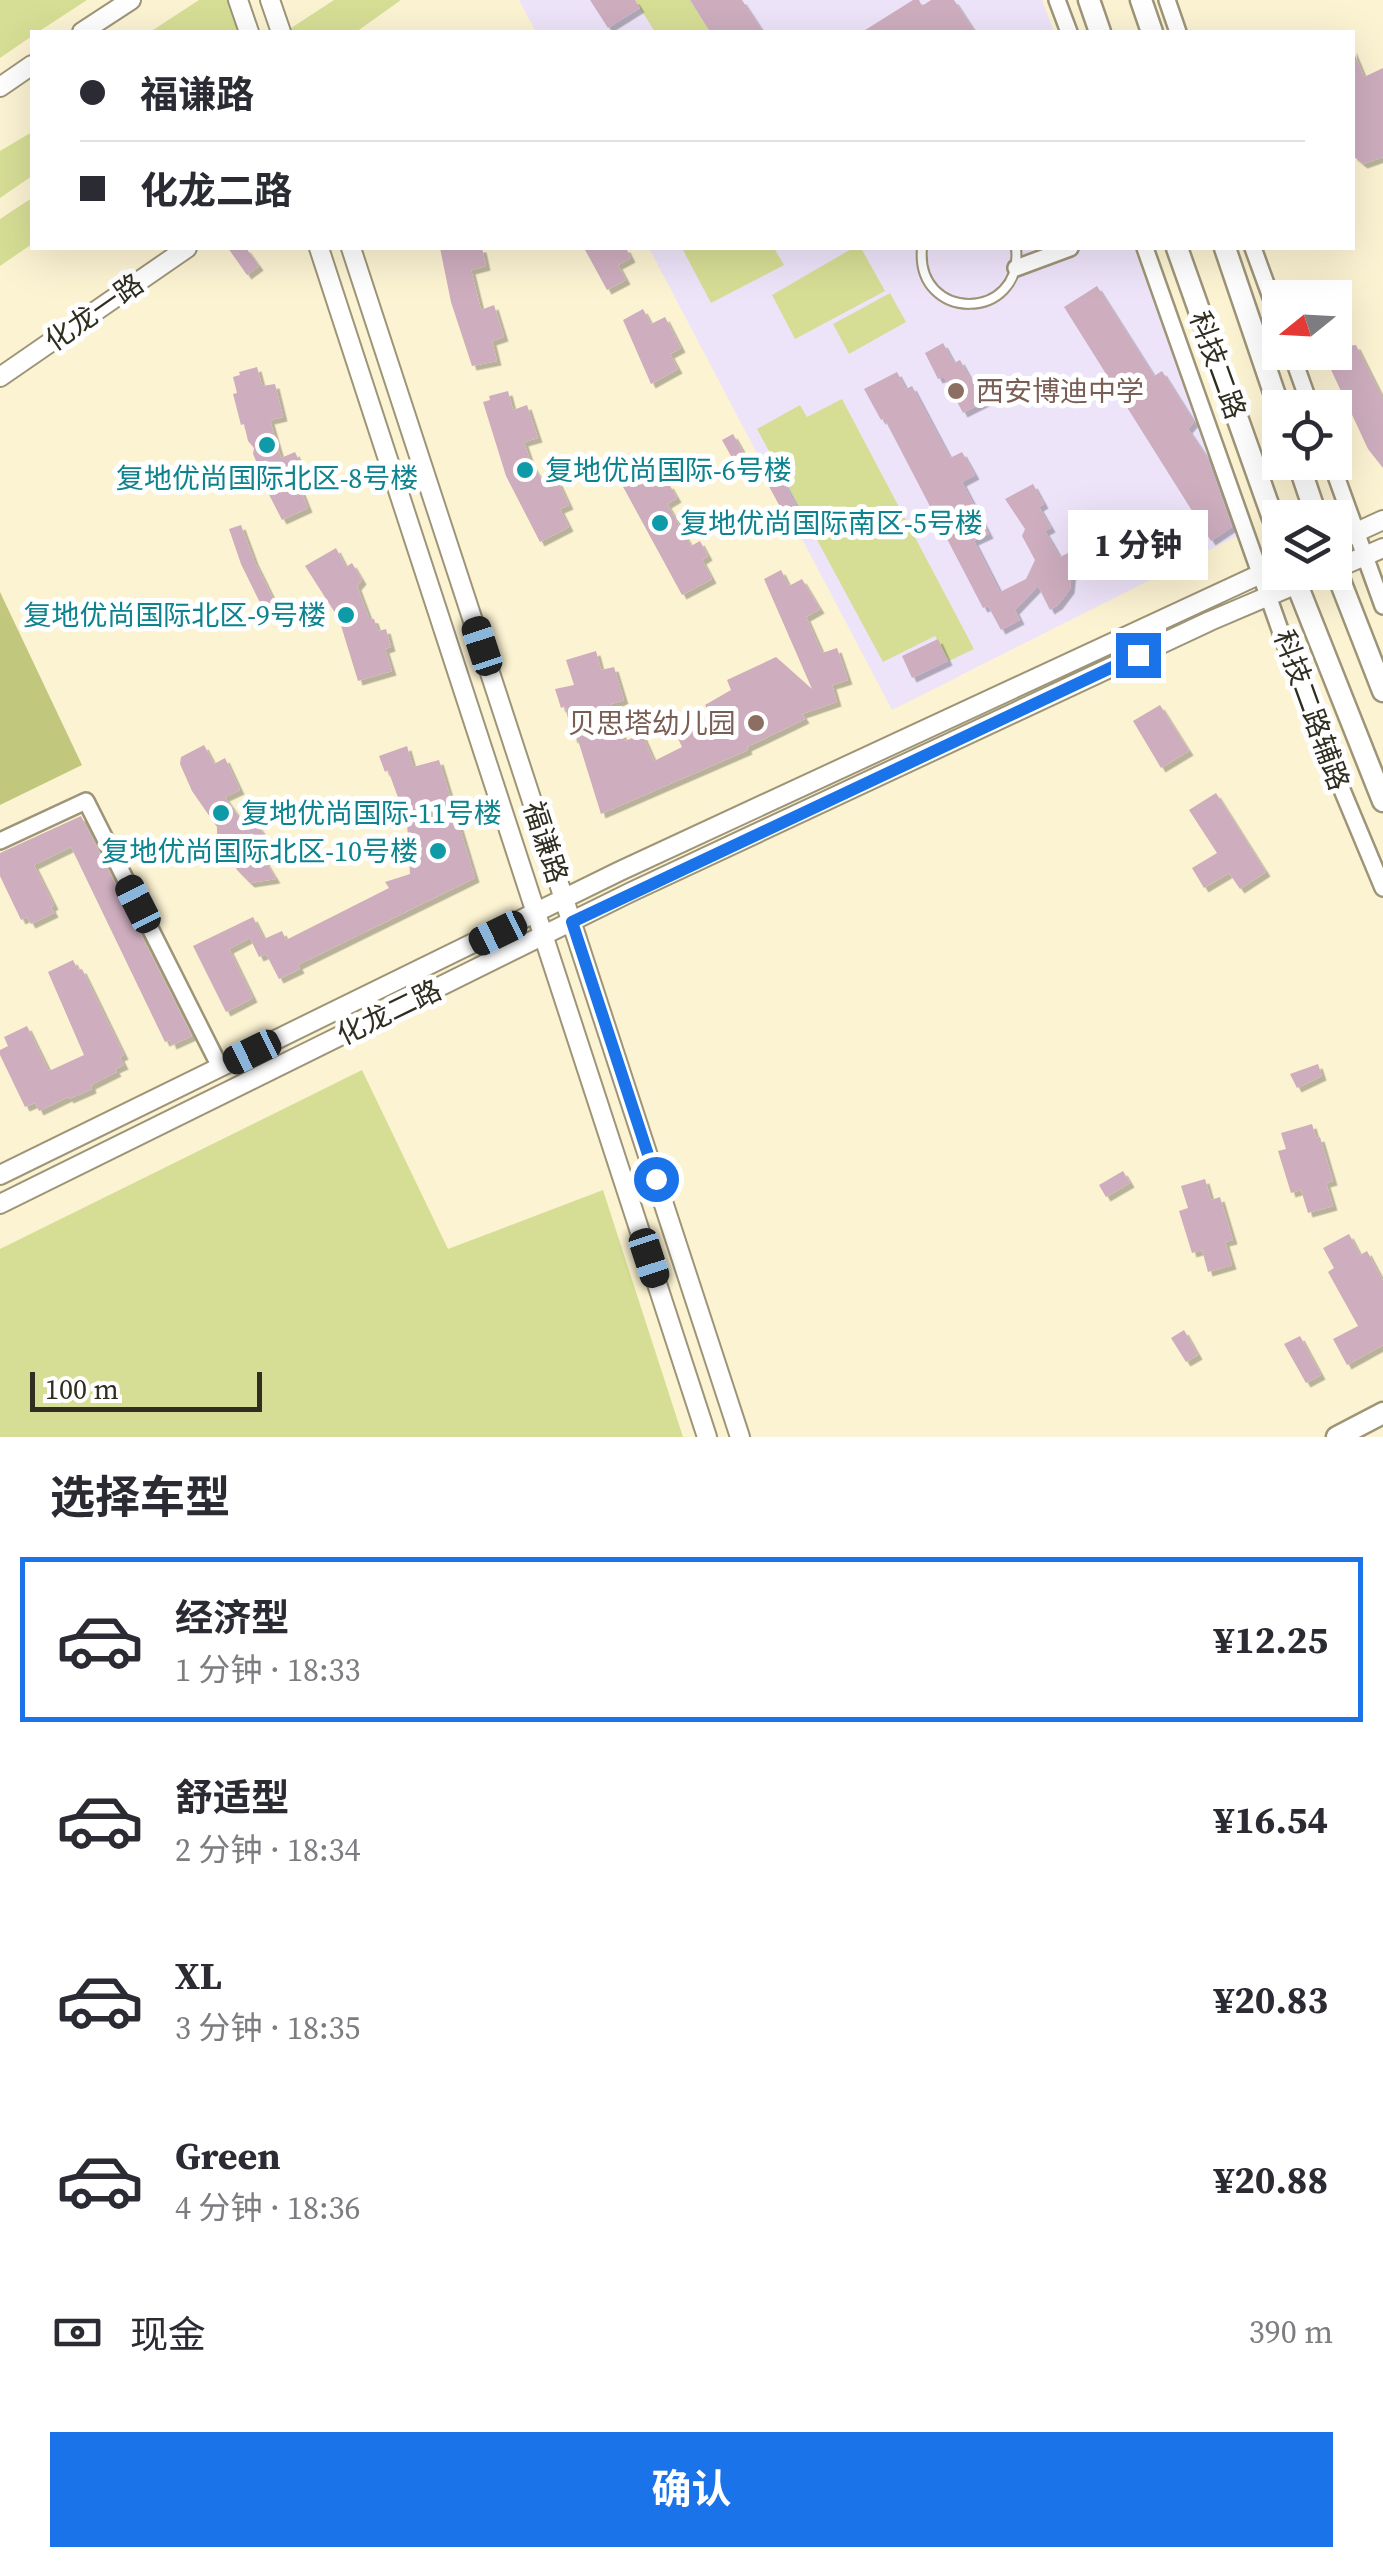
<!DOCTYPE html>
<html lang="zh">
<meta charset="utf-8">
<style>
:root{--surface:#fff;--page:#f7f7f7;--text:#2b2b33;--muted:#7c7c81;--line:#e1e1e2;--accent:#1a73e8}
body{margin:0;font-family:"Source Serif 4","Noto Sans SC",serif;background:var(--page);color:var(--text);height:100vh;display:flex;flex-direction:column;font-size:38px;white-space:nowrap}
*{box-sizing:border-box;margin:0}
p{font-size:32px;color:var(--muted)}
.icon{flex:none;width:55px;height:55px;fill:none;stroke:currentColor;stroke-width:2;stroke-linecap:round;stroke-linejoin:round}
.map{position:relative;height:1437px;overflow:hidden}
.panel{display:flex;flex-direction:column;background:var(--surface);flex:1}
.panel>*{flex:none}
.top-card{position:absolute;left:30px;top:30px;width:1325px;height:220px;border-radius:0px;box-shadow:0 10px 40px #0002;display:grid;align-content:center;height:220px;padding:0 50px;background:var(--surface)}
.needle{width:65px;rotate:252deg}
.tools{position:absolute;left:1262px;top:280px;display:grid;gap:20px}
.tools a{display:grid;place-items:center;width:90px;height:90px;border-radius:0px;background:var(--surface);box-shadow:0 10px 40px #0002;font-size:50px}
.scale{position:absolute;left:30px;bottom:25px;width:232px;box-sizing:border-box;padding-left:10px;border:5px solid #302d21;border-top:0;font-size:28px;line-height:35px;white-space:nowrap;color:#302d21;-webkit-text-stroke:8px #fff;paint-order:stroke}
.end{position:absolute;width:45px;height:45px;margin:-22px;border:12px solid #1a73e8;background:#fff;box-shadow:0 0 0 5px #fff}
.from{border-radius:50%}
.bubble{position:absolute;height:70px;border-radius:0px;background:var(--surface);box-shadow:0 10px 40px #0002;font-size:32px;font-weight:700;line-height:70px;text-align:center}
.car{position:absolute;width:30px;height:60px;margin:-30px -15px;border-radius:12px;box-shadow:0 0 8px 2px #0007;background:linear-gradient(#222 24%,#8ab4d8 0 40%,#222 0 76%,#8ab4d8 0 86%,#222 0)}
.top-card b{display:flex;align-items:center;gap:35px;height:95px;font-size:38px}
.top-card b+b{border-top:2px solid var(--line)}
.top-card i{width:25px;height:25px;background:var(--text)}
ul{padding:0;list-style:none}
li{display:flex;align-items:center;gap:30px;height:165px;margin:0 20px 15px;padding:0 30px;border:5px solid transparent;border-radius:0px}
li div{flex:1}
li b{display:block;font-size:38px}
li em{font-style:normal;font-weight:700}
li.active{border-color:var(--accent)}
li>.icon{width:90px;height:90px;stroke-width:1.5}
h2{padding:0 50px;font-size:45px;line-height:120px}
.pay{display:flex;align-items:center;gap:25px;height:110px;padding:0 50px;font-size:38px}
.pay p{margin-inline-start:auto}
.primary-button{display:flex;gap:20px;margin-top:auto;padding:20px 50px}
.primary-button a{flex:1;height:115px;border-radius:0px;background:var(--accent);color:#fff;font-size:40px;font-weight:700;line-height:115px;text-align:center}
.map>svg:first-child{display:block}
.education{fill:#eee4fa}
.green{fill:#d6de95}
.forest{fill:#c1c87e}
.building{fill:#cdadbe;filter:url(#shadow)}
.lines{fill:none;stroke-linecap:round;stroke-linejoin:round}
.service-casing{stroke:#9e9578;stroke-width:12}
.minor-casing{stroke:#9e9578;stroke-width:20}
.tertiary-casing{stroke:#9e9578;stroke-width:22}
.secondary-casing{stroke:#9e9578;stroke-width:25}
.service{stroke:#fff;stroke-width:8}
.minor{stroke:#fff;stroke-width:15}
.tertiary{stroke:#fff;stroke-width:18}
.secondary{stroke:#fff;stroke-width:20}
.route{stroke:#1a73e8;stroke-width:12}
.education-dot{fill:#8d6e63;stroke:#fff;stroke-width:4}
.culture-dot{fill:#0f9aa8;stroke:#fff;stroke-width:4}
.labels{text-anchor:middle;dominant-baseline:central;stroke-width:10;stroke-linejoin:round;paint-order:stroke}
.street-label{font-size:28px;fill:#302d21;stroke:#fff}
.education-label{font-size:28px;fill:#785e54;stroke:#fff;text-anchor:start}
.culture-label{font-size:28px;fill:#0d838f;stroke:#fff;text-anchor:start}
</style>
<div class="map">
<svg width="1383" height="1437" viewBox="0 0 1383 1437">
<defs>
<filter id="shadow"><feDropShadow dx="4.5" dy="4.5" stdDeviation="0" flood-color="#0004"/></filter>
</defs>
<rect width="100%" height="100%" fill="#fcf3d3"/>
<path class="education" d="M519,0h523l12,32h-518z
M649,248h485l107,286 -349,176z"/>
<path class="green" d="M0,0h87l-49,32h-6v4l-32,22z
M199,0h35l10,32h-94z
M334,0h67l-45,32h-71z
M635,0h55l20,32h-55z
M32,132v44l-32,22v-47z
M32,198v46l-32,22v-47z
M682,248h92l10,17 -73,38z
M853,248h8l24,43 -90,48 -23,-44z
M890,293l16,29 -57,32 -16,-30z
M842,399l132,250 -25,12 -14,-25 -52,26 -126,-233 43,-24 7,12z
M362,1070l86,179 155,-59 80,247h-683v-188z"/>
<path class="forest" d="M0,592l82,173 -82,40z"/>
<path class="building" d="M590,0h45l5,8 -32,20z
M690,0h52l21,32h-53z
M913,0h6l3,6 9,-6h23l21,32h-113z
M1352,48l12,29 19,-9v89l-20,7 -10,-8z
M228,248h18l13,18 -12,9z
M440,248h42l4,18 -15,4 10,40 13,-5 10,32 -12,4 5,20 -25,5 -21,-64z
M584,248h42l5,10 -13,7 8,15 -19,10z
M1097,286l57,90 8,-5 32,51 -6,7 20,30 24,68 -21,14 -147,-234z
M643,309l8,15 14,-7 16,31 -11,6 8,15 -27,15 -28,-64z
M943,343l11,20 6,-3 11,20 6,-3 12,23 -26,13 -19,-36 -6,2 -13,-26z
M1356,345l27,54v69l-15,-19 -42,-90 19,-13z
M257,367l5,19 13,-2 8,33 -13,3 11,38 14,-6 15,32 -10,4 8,20 -26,12 -25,-49 3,-1 -7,-16 1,-6 -6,-7 -4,-17 -3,1 -8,-31 4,-1 -4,-16 7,-2 -1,-3z
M897,372l9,17 6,-3 38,72 12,-6 13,23 -13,7 27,52 -15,7 26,51 26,-13 9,-19 -13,-24 3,-7 -20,-30 28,-15 11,20 -5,3 12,21 -6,3 15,26 8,-4 5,10 -3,26 -12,16 -8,5 -12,-24 -23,24 5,10 -19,10 -13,-24 -5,2 -99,-190 -3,2 -17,-31z
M508,391l5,19 14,-5 11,33 -14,4 7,21 10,16 13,-6 15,32 -9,4 9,18 -29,15 -34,-66 -23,-74 7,-2 -1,-4z
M733,434l14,25 -11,6 -14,-25z
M772,461l32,59 -13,7 -32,-59z
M652,466l12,21 5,-3 8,14 -10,6 24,42 9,-5 8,15 -6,4 10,19 -30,16 -61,-112z
M241,525l13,35 26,53 -12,6 -27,-55 -12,-35z
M336,548l10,19 6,-4 10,17 -5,6 12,32 5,1 4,12 8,-2 5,18 -6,2 7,22 -34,10 -19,-62 -34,-53z
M781,570l8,16 13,-7 18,30 -14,8 16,36 15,-5 11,32 -16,5 5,17 -35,12 3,5 -58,28 1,3 -147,64 -24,-77 -4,2 -8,-33 -4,2 -6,-19 19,-4 -8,-25 30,-9 5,19 13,-3 10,33 -13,4 7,21 7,16 17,-7 12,27 28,-14 -6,-13 9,-4 -2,-4 27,-12 -5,-9 26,-15 -4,-10 49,-23 36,32 -48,-110z
M938,639l10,22 -36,17 -10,-22z
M1160,705l29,46 -28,17 -28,-47z
M204,745l10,19 11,-6 15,32 -15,7 23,33 9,-6 20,30 -12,7 11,18 -26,4 -13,-13 -20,-37v-6l-25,-36 -12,-27 1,-7z
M407,746l6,21 26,-7 36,118 -177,87 2,4 -21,10 -13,-25 -7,3 -9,-19 -21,11 24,49 -27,14 -33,-66 60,-29 11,22 18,-8 4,9 103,-52 -4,-6 25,-8 -3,-52 -19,-52 -3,2 -6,-16z
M1216,793l50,79 -26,17 -11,-16 -25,15 -12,-20 25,-15 -28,-43z
M81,816l111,220 -20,9 -2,-5 -5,2 -94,-195 -37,18 20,40 -3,2 3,6 -23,11 -4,-7 -6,3 -21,-44v-23z
M73,960l5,10 4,-1 42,86 -4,2 4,8 -9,4 2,3 -26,13 1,4 -23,10 -1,-2 -29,14 -4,-8 -10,4 -25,-52v-5l8,-4 -4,-9 23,-11 22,45 35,-16 -36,-83z
M1318,1064l4,12 -25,12 -7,-14z
M1312,1124l4,14 4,-1 13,44 -7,2 7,23 -25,7 -7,-23 -10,3 -13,-42 8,-2 -5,-16z
M1123,1171l7,12 -24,14 -7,-12z
M1205,1179l6,21 9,-3 13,43 -8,2 7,23 -24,7 -6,-22 -10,3 -13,-42 9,-3 -7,-22z
M1349,1234l11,21 7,-4 16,30v64l-36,20 -14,-26 25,-13 -30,-54 6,-4 -11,-20z
M1184,1330l14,25 -12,7 -15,-24z
M1300,1336l21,39 -15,8 -22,-39z"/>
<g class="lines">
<g class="service-casing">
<path id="service" d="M922,248c-7,75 102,74 94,0"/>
</g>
<g class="minor-casing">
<path id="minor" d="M1057,0l12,32
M1167,0l11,32
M1145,248l162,458 76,182
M1253,248l27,74
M1016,268l54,-20
M1291,352l20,56
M1331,462l52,144
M0,841l86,-40 134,266"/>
</g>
<g class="tertiary-casing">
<path id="tertiary" d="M238,0l11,32
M270,0l11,32
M82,32l49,-32
M0,87l32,-22
M319,248l388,1189
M351,248l389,1189
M0,377l187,-129
M1335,542l48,-22
M1335,569l48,-21
M0,1175l620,-304 660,-306
M0,1204l631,-312 579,-271 115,-49"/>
</g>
<g class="secondary-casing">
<path id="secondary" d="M1089,0l11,32
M1141,0l11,32
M1177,248l103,290
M1225,248l55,162
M1298,462l19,56
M1335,568l48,123
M1292,572l91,229
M1337,1437l46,-24"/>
</g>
<use href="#service" class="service"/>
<use href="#minor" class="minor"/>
<use href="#tertiary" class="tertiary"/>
<use href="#secondary" class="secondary"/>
</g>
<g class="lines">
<path class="route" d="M656,1179l-84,-257 566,-267"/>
</g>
<g class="education-dot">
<circle cx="956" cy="391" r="10"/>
<circle cx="756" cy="723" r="10"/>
</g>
<g class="culture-dot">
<circle cx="267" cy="445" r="10"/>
<circle cx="525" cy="470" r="10"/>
<circle cx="660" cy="523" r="10"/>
<circle cx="346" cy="615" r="10"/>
<circle cx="221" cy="813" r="10"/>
<circle cx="438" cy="851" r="10"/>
</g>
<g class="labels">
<g class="street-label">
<text transform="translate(94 312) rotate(-35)">化龙一路</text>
<text transform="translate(1218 365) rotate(70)">科技二路</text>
<text transform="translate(1312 710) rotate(70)">科技二路辅路</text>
<text transform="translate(546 842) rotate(72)">福谦路</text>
<text transform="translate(389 1012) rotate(-26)">化龙二路</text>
</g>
<g class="education-label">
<text x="976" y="391">西安博迪中学</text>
<text x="736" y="723" text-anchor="end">贝思塔幼儿园</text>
</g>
<g class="culture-label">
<text x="545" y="470">复地优尚国际-6号楼</text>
<text x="267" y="478" text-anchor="middle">复地优尚国际北区-8号楼</text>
<text x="680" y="523">复地优尚国际南区-5号楼</text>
<text x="326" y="615" text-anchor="end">复地优尚国际北区-9号楼</text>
<text x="241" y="813">复地优尚国际-11号楼</text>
<text x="418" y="851" text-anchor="end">复地优尚国际北区-10号楼</text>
</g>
</g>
</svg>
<div class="tools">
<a><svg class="needle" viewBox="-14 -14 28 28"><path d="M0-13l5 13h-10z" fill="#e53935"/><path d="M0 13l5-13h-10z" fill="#7c7c81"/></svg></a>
<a><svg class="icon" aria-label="locate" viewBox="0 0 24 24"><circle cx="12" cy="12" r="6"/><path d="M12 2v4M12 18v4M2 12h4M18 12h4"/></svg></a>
<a><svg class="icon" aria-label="layers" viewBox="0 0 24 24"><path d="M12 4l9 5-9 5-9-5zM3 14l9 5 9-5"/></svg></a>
</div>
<div class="scale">100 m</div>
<i class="end from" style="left:656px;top:1179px"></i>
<i class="end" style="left:1138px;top:655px"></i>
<div class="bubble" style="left:1068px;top:510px;width:140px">1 分钟</div>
<i class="car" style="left:482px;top:646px;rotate:342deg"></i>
<i class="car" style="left:138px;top:904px;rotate:333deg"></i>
<i class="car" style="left:498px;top:933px;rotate:244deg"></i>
<i class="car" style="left:252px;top:1052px;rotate:244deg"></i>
<i class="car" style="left:649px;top:1258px;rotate:162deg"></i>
<div class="top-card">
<b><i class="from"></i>福谦路</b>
<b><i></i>化龙二路</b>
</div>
</div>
<section class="panel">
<h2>选择车型</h2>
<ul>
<li class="active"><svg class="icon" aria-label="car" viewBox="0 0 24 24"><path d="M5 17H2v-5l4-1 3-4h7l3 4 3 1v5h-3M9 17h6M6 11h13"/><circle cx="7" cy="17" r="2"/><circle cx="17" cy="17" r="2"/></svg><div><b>经济型</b><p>1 分钟 · 18:33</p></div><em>¥12.25</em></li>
<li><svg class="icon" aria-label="car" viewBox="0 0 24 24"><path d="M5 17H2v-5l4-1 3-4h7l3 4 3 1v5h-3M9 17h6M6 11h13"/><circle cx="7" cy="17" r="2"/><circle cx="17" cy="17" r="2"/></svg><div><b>舒适型</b><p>2 分钟 · 18:34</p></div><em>¥16.54</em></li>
<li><svg class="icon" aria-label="car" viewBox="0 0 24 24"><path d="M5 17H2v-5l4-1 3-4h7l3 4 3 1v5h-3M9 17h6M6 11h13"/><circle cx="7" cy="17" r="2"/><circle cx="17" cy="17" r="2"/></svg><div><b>XL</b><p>3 分钟 · 18:35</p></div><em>¥20.83</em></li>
<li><svg class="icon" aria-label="car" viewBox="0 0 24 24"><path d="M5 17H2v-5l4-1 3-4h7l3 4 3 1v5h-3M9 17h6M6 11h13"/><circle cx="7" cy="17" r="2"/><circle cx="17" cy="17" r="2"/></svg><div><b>Green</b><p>4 分钟 · 18:36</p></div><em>¥20.88</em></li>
</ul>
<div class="pay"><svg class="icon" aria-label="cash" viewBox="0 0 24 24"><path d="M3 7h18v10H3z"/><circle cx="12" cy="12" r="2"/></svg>现金<p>390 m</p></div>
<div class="primary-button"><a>确认</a></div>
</section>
